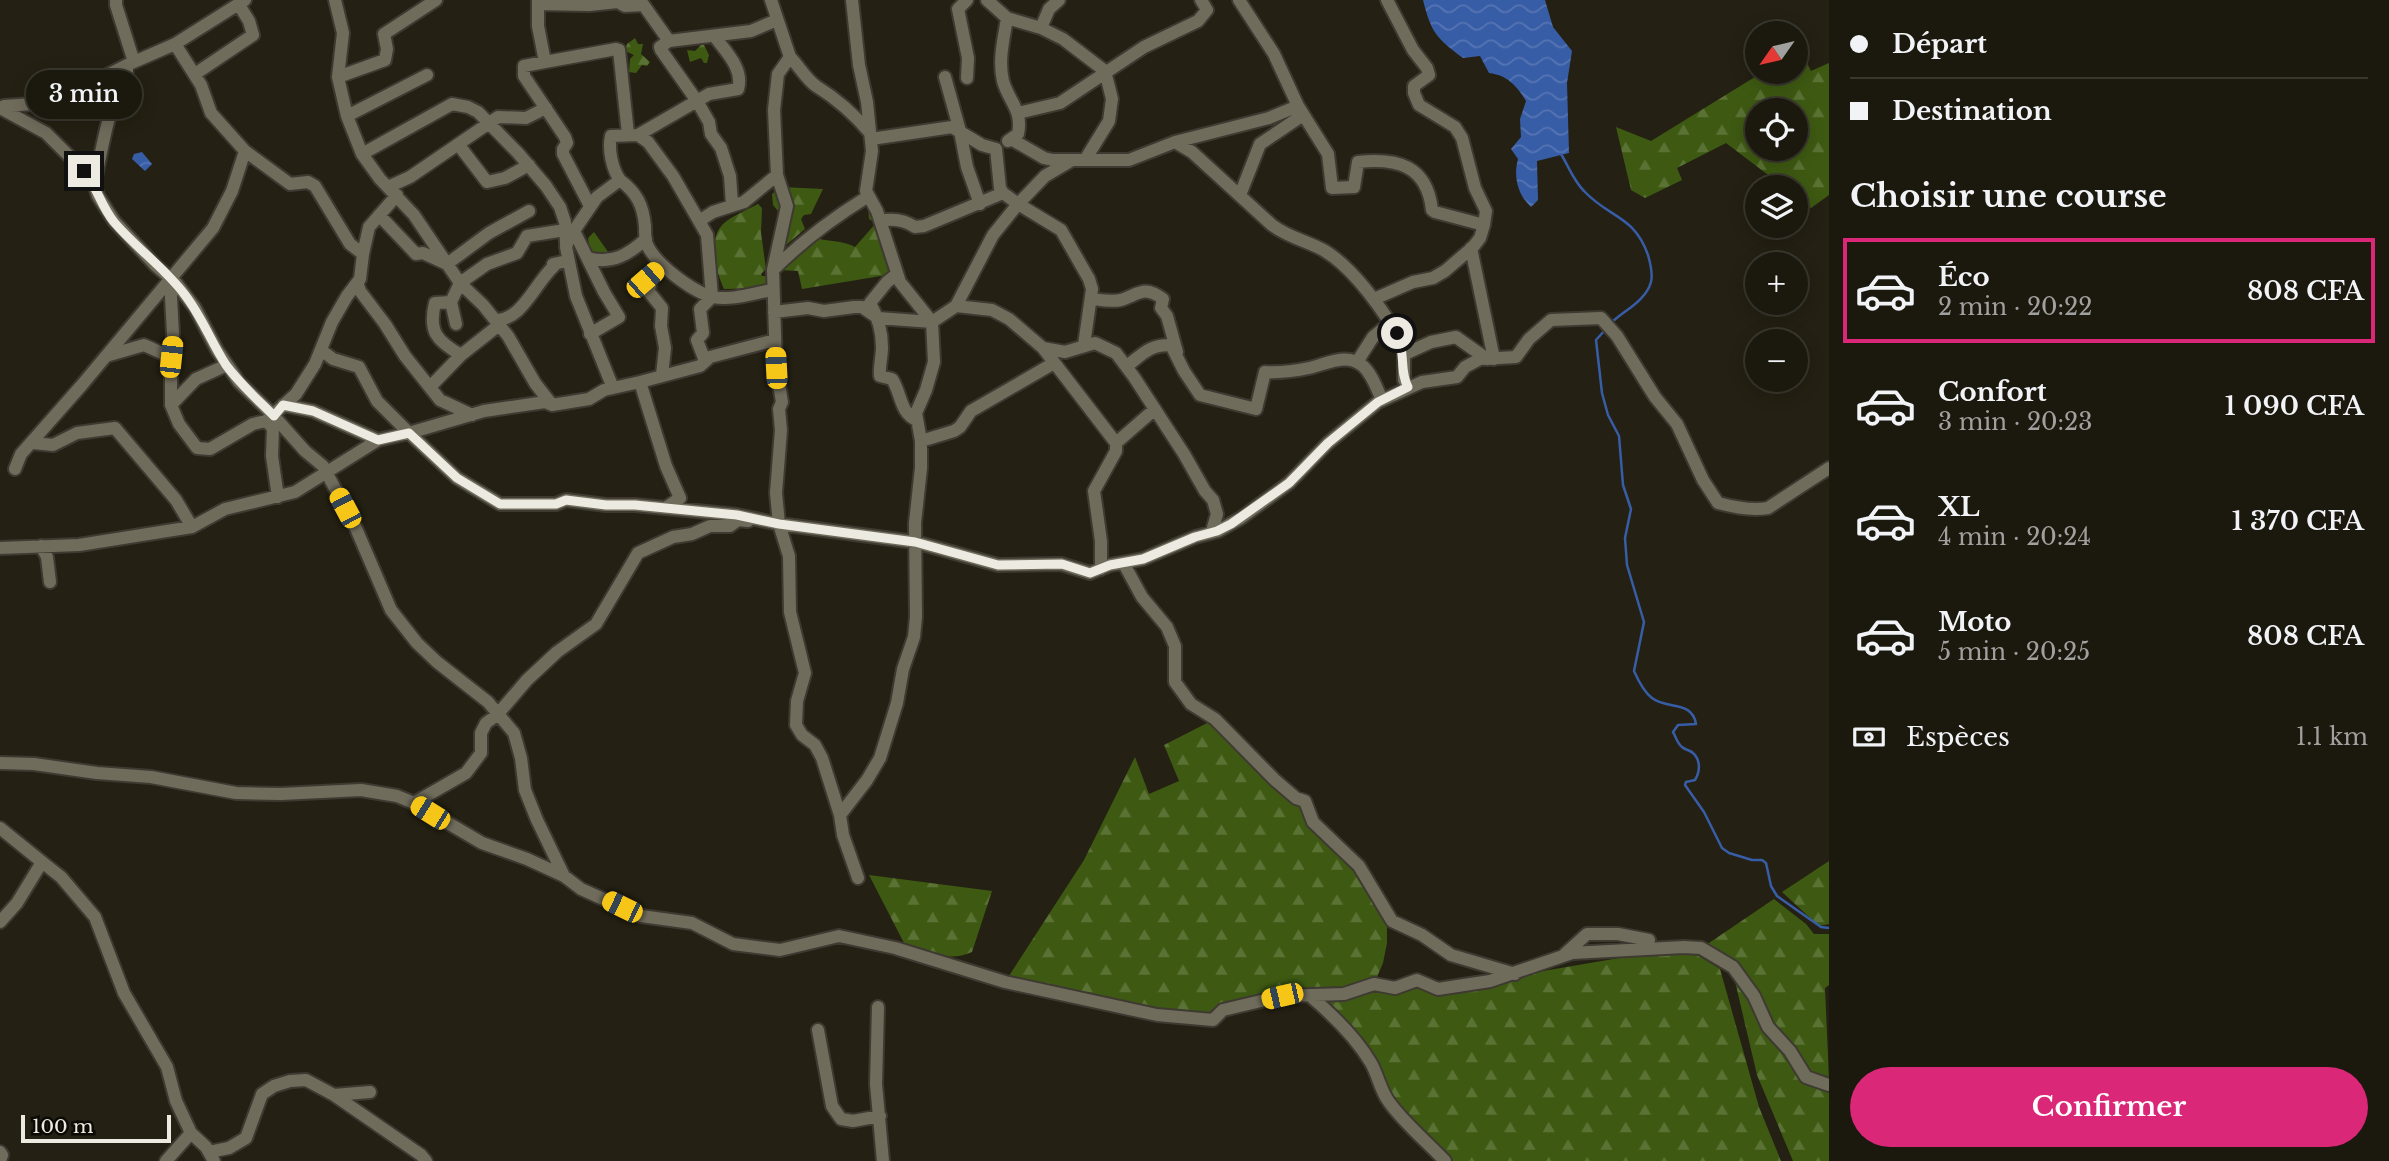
<!DOCTYPE html>
<html lang="fr">
<meta charset="utf-8">
<style>
:root{--surface:#1b180e;--page:#28251c;--text:#f1f3f6;--muted:#a0a09e;--line:#39372e;--accent:#db2777}
body{margin:0;font-family:"Libre Baskerville",serif;background:var(--page);color:var(--text);height:100vh;display:flex;flex-direction:column;font-size:26px;white-space:nowrap}
*{box-sizing:border-box;margin:0}
p{font-size:23px;color:var(--muted)}
.icon{flex:none;width:38px;height:38px;fill:none;stroke:currentColor;stroke-width:2;stroke-linecap:round;stroke-linejoin:round}
.map{position:relative;flex:1;overflow:hidden}
.panel{display:flex;flex-direction:column;background:var(--surface);width:560px}
.panel>*{flex:none}
.top-card{display:grid;align-content:center;height:154px;padding:0 21px;background:var(--surface)}
.needle{width:46px;rotate:236deg}
.tools{position:absolute;left:1745px;top:21px;display:grid;gap:14px}
.tools a{display:grid;place-items:center;width:63px;height:63px;border-radius:50%;background:var(--surface);box-shadow:0 4px 18px #0003,0 0 0 2px var(--line);font-size:35px}
.scale{position:absolute;left:21px;bottom:18px;width:150px;box-sizing:border-box;padding-left:7px;border:4px solid #edeae1;border-top:0;font-size:19px;line-height:24px;white-space:nowrap;color:#edeae1;-webkit-text-stroke:5px #0b0a05;paint-order:stroke}
.end{position:absolute;width:32px;height:32px;margin:-16px;border:9px solid #edeae1;background:#111;box-shadow:0 0 0 4px #111}
.from{border-radius:50%}
.bubble{position:absolute;height:49px;border-radius:24px;background:var(--surface);box-shadow:0 4px 18px #0003,0 0 0 2px var(--line);font-size:23px;font-weight:600;line-height:49px;text-align:center}
.car{position:absolute;width:21px;height:42px;margin:-21px -10px;border-radius:9px;box-shadow:0 0 5px 2px #0007;background:linear-gradient(#f5c518 24%,#345 0 40%,#f5c518 0 76%,#345 0 86%,#f5c518 0)}
.top-card b{display:flex;align-items:center;gap:24px;height:66px;font-size:26px}
.top-card b+b{border-top:2px solid var(--line)}
.top-card i{width:18px;height:18px;background:var(--text)}
ul{padding:0;list-style:none}
li{display:flex;align-items:center;gap:21px;height:105px;margin:0 14px 10px;padding:0 7px;border:4px solid transparent;border-radius:0px}
li div{flex:1}
li b{display:block;font-size:26px}
li em{font-style:normal;font-weight:600}
li.on{border-color:var(--accent)}
li>.icon{width:63px;height:63px;stroke-width:1.5}
h2{padding:0 21px;font-size:32px;line-height:84px}
.pay{display:flex;align-items:center;gap:18px;height:77px;padding:0 21px;font-size:26px}
.pay p{margin-inline-start:auto}
.button{display:flex;gap:14px;margin-top:auto;padding:14px 21px}
.button a{flex:1;height:80px;border-radius:42px;background:var(--accent);color:#fff;font-size:28px;font-weight:600;line-height:80px;text-align:center}
main{display:flex;flex:1;min-height:0}
.map>svg:first-child{display:block}
.forest{fill:url(#forest-firs);fill-rule:evenodd}
.water{fill:url(#water-waves)}
.lines{fill:none;stroke-linecap:round;stroke-linejoin:round}
.stream{stroke:#385da7;stroke-width:2.5}
.minor-casing{stroke:#3e3a32;stroke-width:16}
.minor{stroke:#706c5c;stroke-width:12}
.route{stroke:#edeae1;stroke-width:9}
</style>
<main>
<div class="map">
<svg width="1829" height="1161" viewBox="0 0 1829 1161">
<defs>
<pattern id="forest-firs" width="22" height="20" patternUnits="userSpaceOnUse" patternTransform="scale(1.75)"><rect width="22" height="20" fill="#3e5a12"/><path d="M5 1l3.5 6h-7zM16 11l3.5 6h-7z" fill="#5a7234"/></pattern>
<pattern id="water-waves" width="16" height="10" patternUnits="userSpaceOnUse" patternTransform="scale(1.75)"><rect width="16" height="10" fill="#385da7"/><path d="M0 5q4-4 8 0t8 0" fill="none" stroke="#5574b3"/></pattern>
</defs>
<rect width="100%" height="100%" fill="#242013"/>
<path class="forest" d="M635,38l3,6h5l-2,10 9,8 -3,4 -5,-1 -6,8 -7,-1 1,-13 4,-4 -9,-4 2,-7z
M703,43l6,12 -2,8h-3l-3,-5 -11,4 -3,-12 8,1z
M1800,49l11,22 18,-8v132l-18,13 -15,-12v-9h-12l-58,-44 -49,25 5,12 -37,18 -14,-8 -15,-63 35,14 112,-69h33v-20zM1757,110h39v39h-39z
M781,187l42,2 -12,25 -7,1 -3,4 4,10 -27,23 -3,-19 3,-22 -5,-6 -1,-11z
M758,204l4,4 -1,25 5,36 -5,5 1,2h6l-1,12 -43,1c-8,-18 -17,-48 -1,-65 9,-8 24,-14 35,-20z
M868,205l5,5 20,64 -91,15 -4,-18 -18,-1 33,-33c13,5 30,3 42,10l21,-24 -7,-4z
M594,232l17,24 -21,-2 -2,-16z
M1215,719l81,79 17,24 32,28 42,66v27l-4,20 -9,21 43,-4 21,9 246,-42 36,22 39,138 22,54h-336l-56,-59 -21,-44 -59,-63 -27,1 -69,24 -208,-38 79,-122 51,-103 14,37 30,-13 -15,-36z
M1829,861v63l-10,2 -37,-34z
M869,875l123,16 -20,61c-23,11 -46,0 -68,-9z
M1774,899l32,25 8,10h15v51l-4,3 4,92 -21,-8 -36,-49 -4,-13 -32,-47 -30,-18z
M1734,977l69,103 26,13v68h-36l-36,-86z"/>
<path class="water" d="M1423,0h122l8,27 19,24 -5,32 2,70 -32,8 1,39 -7,7c-13,-12 -18,-30 -13,-48l-7,-10 10,-12 -1,-18 6,-18c-9,-15 -19,-26 -37,-28l-9,-17 -17,2c-27,-20 -32,-26 -40,-58z
M142,152l10,12 -7,7 -13,-12 2,-5z"/>
<g class="lines">
<path class="stream" d="M1561,154c8,13 12,26 23,37 25,27 50,24 64,64 2,7 5,19 3,27 -5,19 -28,29 -41,42
M1606,329l-10,11 6,53 6,22 11,21 4,49 8,24 -6,29 2,27 17,57 -10,49c4,9 10,21 18,27 15,12 40,2 44,26l-18,1 -5,7c3,5 4,11 9,15 3,3 8,3 11,6 8,7 7,19 2,27l-9,2 -1,3 19,27 18,36 7,5 23,7h10l4,3 5,23 6,10 44,31 8,1"/>
<g class="minor-casing">
<path id="minor" d="M116,0v5l18,57
M335,0l8,33 -5,44 9,39 15,38 18,25 34,36 46,68 23,22 25,31 27,47 17,22 37,-6 15,-9 36,-8 26,84 14,32 -13,9
M538,0v4l51,1 29,-3 7,4 18,-1
M640,0l29,41 82,-10 26,-11
M771,0l19,57 -12,17 -4,36 3,65 10,31 -14,64 3,97 6,35 -3,7 2,21 -5,63 3,31 10,32 1,56 15,61 -8,28 -1,24 6,10 13,10 7,13 18,57 3,20 15,43
M967,0l-9,9 10,49 -1,20
M987,0l20,18 34,10 22,11 42,32 7,28 -3,22 -24,39
M1239,0l35,54 24,52 30,48 4,34 22,-1 4,-25c39,-4 69,3 74,48l3,2 49,13
M538,4v22l7,36 -21,4v10l41,61 2,6 -4,6v5l27,52
M1007,18c-3,20 -9,42 -4,63 6,21 20,29 15,53l-10,7
M1041,28l8,-19 10,-9
M669,41l-9,6 1,3 36,51 12,21 2,12 10,14 9,28 2,28
M790,57c9,9 16,22 26,29 21,13 38,28 54,47
M545,62l71,-13 3,1 9,84
M195,74l58,-39 -4,-14 -10,-16
M338,77l47,-17 2,-11 -3,-15 52,-34
M945,77l15,54 7,36 13,37
M4,106l43,-3 15,-5 65,-33 48,-21 70,-44
M0,108l46,25 38,38 10,13 4,12 16,25 42,45 20,17 19,25 22,42 22,32 33,32 33,37 18,15 32,60 36,84 26,33 20,19 51,40 26,31 7,25 4,32 12,30 27,56
M1018,113l42,-10 84,-56 54,-26 9,-11 -6,-10
M347,116l80,-41
M638,135l71,-41 29,-5c6,-20 -12,-37 -23,-52
M871,139l81,-12 30,18 14,4
M1011,139l33,19 9,2h76l46,-18 94,-24 29,-12
M1175,142l17,10 80,73c17,13 36,16 53,26 28,17 54,54 71,81 4,7 4,14 8,20l3,1 24,-11 25,-5 31,22
M458,144l29,38 18,-4 24,-13
M245,151l45,33 18,-2 7,4 35,58 13,10
M362,154l90,-50 16,3 10,5 40,41 28,33 14,21 5,15 1,22
M1072,160l-27,16 -27,28 43,26 28,49 3,10 -8,56
M620,180c17,13 23,25 25,46 0,5 0,11 1,16 7,21 47,50 67,55 18,4 41,-4 59,-7
M94,184c8,-31 11,-63 25,-93 4,-10 9,-14 8,-26
M388,187l22,-10 88,-60 28,1 20,-10
M1240,195l20,-51 43,-29
M379,215l37,39 7,-1 24,11 42,-31 40,-22
M881,221c13,-3 23,-1 34,6l9,-1 79,-33
M574,231l30,61 15,25 -29,17
M1471,248l23,111
M588,258c24,7 41,-4 58,-19
M773,270c29,-29 60,-52 94,-73
M897,274l-10,8 -17,21c8,14 12,28 12,44 0,11 -3,18 -2,29l12,3c9,13 8,35 25,41
M170,278l3,56 -2,23v48
M358,285l2,6 25,33 20,32 35,44 32,15
M1092,299c9,1 19,3 29,1 18,-6 23,-15 42,-1l-2,9 6,8 10,36
M1374,299l39,-17 20,-4 12,-7 28,-24 7,-9 4,-13 2,-14 -11,-23 -13,-50 -7,-11 -36,-22 -5,-12v-7l15,-11 -2,-7 -14,-18 -26,-50
M451,302l5,22
M956,306l36,4 17,9 34,29 22,4 30,-9 21,10 18,24 50,77 21,37 8,9 4,14 -5,17
M774,312l34,-4 16,3 30,-4h8l16,11 54,4 24,-16 37,-71 25,-31 -15,-11 -3,-5 -4,-39
M495,320c27,1 40,-37 59,-54l-1,-2 14,-3
M1043,348l73,95v8l-22,40 7,50v28
M321,350l12,9 26,8 18,34 32,32 75,-22 61,-9 7,3
M1404,352v28l4,7
M461,355c-24,-14 -33,-23 -26,-52l16,-1 9,-19 27,-19 30,-11 10,-17 38,-6
M106,356l38,-11 27,12
M705,361l-8,-21 6,-7 -3,-24 12,-12 -5,-62 -8,-14 14,-9 31,-10 33,-27
M1357,362l16,-25 16,-13
M227,365l-31,14 -25,26 8,19 18,24 13,1 43,-25 13,-3 30,-27 19,-30 17,-42 15,-26 13,-17 3,-25 6,-27 28,-32
M1127,366c17,-13 22,-21 44,-21l13,26 16,24 56,14 9,-37c15,1 30,-1 44,-4 18,-4 38,-16 54,-2 9,8 14,23 19,34
M662,375l3,-27 -4,-22 1,-18 -16,-20 4,-2 -5,-6 17,-14
M640,382l60,-16 10,-9 65,-17
M430,387l31,-32 38,-30
M613,388l-37,-92 -10,-49 3,-9 28,-41 23,-17c-8,-11 -12,-31 -9,-44l27,-1 10,7 25,34 26,45
M283,405l30,6 65,29
M266,421l7,7 -1,28 6,41
M921,441l33,-10 6,-4 11,-16 83,-48
M33,443l20,2 24,-12 38,-5 61,72 16,27
M1116,443l39,-34
M15,469l6,-15 60,-68 132,-158 19,-37 13,-40 -34,-38 -10,-28 -26,-41
M41,546l6,11 3,25
M0,548l79,-3 113,-18 33,-18 70,-17 83,-52 31,-7 48,45 43,26h56l10,-4 40,5h29l102,10 42,9 136,18 83,23 63,-1 29,9 20,-8 33,-6 52,-22 23,-6 23,-13 48,-35 39,-40 50,-41 44,-20 35,-5 8,-10 15,-8 36,-2 13,-18 22,-19 50,-2 16,18 38,61 22,27 26,56 15,23c15,4 34,8 50,5l61,-40
M1124,564l18,33 25,30 8,19v36l16,22 24,15 60,61 21,18 9,3 8,21 46,44 33,55 30,14 29,20 64,19
M0,763l34,1 63,9 54,4 85,16 45,1 80,-4 36,6 17,7 68,40 45,16 37,17 17,13 60,27 51,7 41,21 47,6 59,-14 56,12 110,34 152,33 56,5 10,-10 59,-14 62,-2 30,-10 21,4 22,-8 21,9 52,-8 82,-28 112,-6 17,1 32,19 21,29 14,31 22,24 16,26 23,8
M414,803l52,-30 15,-20v-20l5,-10 11,-8 30,-35 30,-28 39,-28 42,-71 35,-16 19,-3 18,-8h20l8,-6 10,1
M840,815l27,-35 13,-22 17,-55 6,-34 11,-32 2,-20 -1,-94 6,-55v-27l-5,-28 10,-23 8,-28 -2,-40 -32,-40 -23,-71 -11,-20 6,-40 -5,-49 -8,-37 -7,-65
M0,828l42,34 -25,41 -17,19
M42,862l19,15 34,40 29,76 43,74 9,34 15,32 15,14 8,14
M1565,954l22,-20h31l31,6
M1309,995c24,20 46,41 62,68 7,12 9,27 18,39 15,21 38,40 56,59
M878,1007l-2,77 7,77
M818,1030l14,76 9,13 12,2 27,-5
M334,1095l36,-3
M0,1152l2,3 -2,6
M209,1152l20,-4 17,-10 16,-44 12,-8 16,-5 16,-1 28,15 87,60 5,6
M166,1161l25,-28"/>
</g>
<use href="#minor" class="minor"/>
</g>
<g class="lines">
<path class="route" d="M84,171c13,16 17,35 30,51 22,26 51,46 71,73 17,22 26,47 41,70 14,19 31,34 48,51l9,-11 30,6 65,29 31,-7 48,45 43,26h56l10,-4 40,5h29l102,10 42,9 136,18 83,23 64,-1 28,9 20,-8 33,-6 52,-22 22,-6 14,-7 58,-41 39,-40 50,-41 30,-15c-9,-16 -2,-34 -11,-54"/>
</g>
</svg>
<div class="tools">
<a><svg class="needle" viewBox="-14 -14 28 28"><path d="M0-13l5 13h-10z" fill="#e53935"/><path d="M0 13l5-13h-10z" fill="#a0a09e"/></svg></a>
<a><svg class="icon" aria-label="locate" viewBox="0 0 24 24"><circle cx="12" cy="12" r="6"/><path d="M12 2v4M12 18v4M2 12h4M18 12h4"/></svg></a>
<a><svg class="icon" aria-label="layers" viewBox="0 0 24 24"><path d="M12 4l9 5-9 5-9-5zM3 14l9 5 9-5"/></svg></a>
<a>+</a>
<a>−</a>
</div>
<div class="scale">100 m</div>
<i class="end from" style="left:1397px;top:333px"></i>
<i class="end" style="left:84px;top:171px"></i>
<div class="bubble" style="left:26px;top:70px;width:116px">3 min</div>
<i class="car" style="left:645px;top:280px;rotate:49deg"></i>
<i class="car" style="left:171px;top:357px;rotate:6deg"></i>
<i class="car" style="left:776px;top:368px;rotate:357deg"></i>
<i class="car" style="left:345px;top:508px;rotate:332deg"></i>
<i class="car" style="left:430px;top:813px;rotate:302deg"></i>
<i class="car" style="left:622px;top:907px;rotate:296deg"></i>
<i class="car" style="left:1282px;top:996px;rotate:257deg"></i>
</div>
<section class="panel">
<div class="top-card">
<b><i class="from"></i>Départ</b>
<b><i></i>Destination</b>
</div>
<h2>Choisir une course</h2>
<ul>
<li class="on"><svg class="icon" aria-label="car" viewBox="0 0 24 24"><path d="M5 17H2v-5l4-1 3-4h7l3 4 3 1v5h-3M9 17h6M6 11h13"/><circle cx="7" cy="17" r="2"/><circle cx="17" cy="17" r="2"/></svg><div><b>Éco</b><p>2 min · 20:22</p></div><em>808 CFA</em></li>
<li><svg class="icon" aria-label="car" viewBox="0 0 24 24"><path d="M5 17H2v-5l4-1 3-4h7l3 4 3 1v5h-3M9 17h6M6 11h13"/><circle cx="7" cy="17" r="2"/><circle cx="17" cy="17" r="2"/></svg><div><b>Confort</b><p>3 min · 20:23</p></div><em>1 090 CFA</em></li>
<li><svg class="icon" aria-label="car" viewBox="0 0 24 24"><path d="M5 17H2v-5l4-1 3-4h7l3 4 3 1v5h-3M9 17h6M6 11h13"/><circle cx="7" cy="17" r="2"/><circle cx="17" cy="17" r="2"/></svg><div><b>XL</b><p>4 min · 20:24</p></div><em>1 370 CFA</em></li>
<li><svg class="icon" aria-label="car" viewBox="0 0 24 24"><path d="M5 17H2v-5l4-1 3-4h7l3 4 3 1v5h-3M9 17h6M6 11h13"/><circle cx="7" cy="17" r="2"/><circle cx="17" cy="17" r="2"/></svg><div><b>Moto</b><p>5 min · 20:25</p></div><em>808 CFA</em></li>
</ul>
<div class="pay"><svg class="icon" aria-label="cash" viewBox="0 0 24 24"><path d="M3 7h18v10H3z"/><circle cx="12" cy="12" r="2"/></svg>Espèces<p>1.1 km</p></div>
<div class="button"><a>Confirmer</a></div>
</section>
</main>
